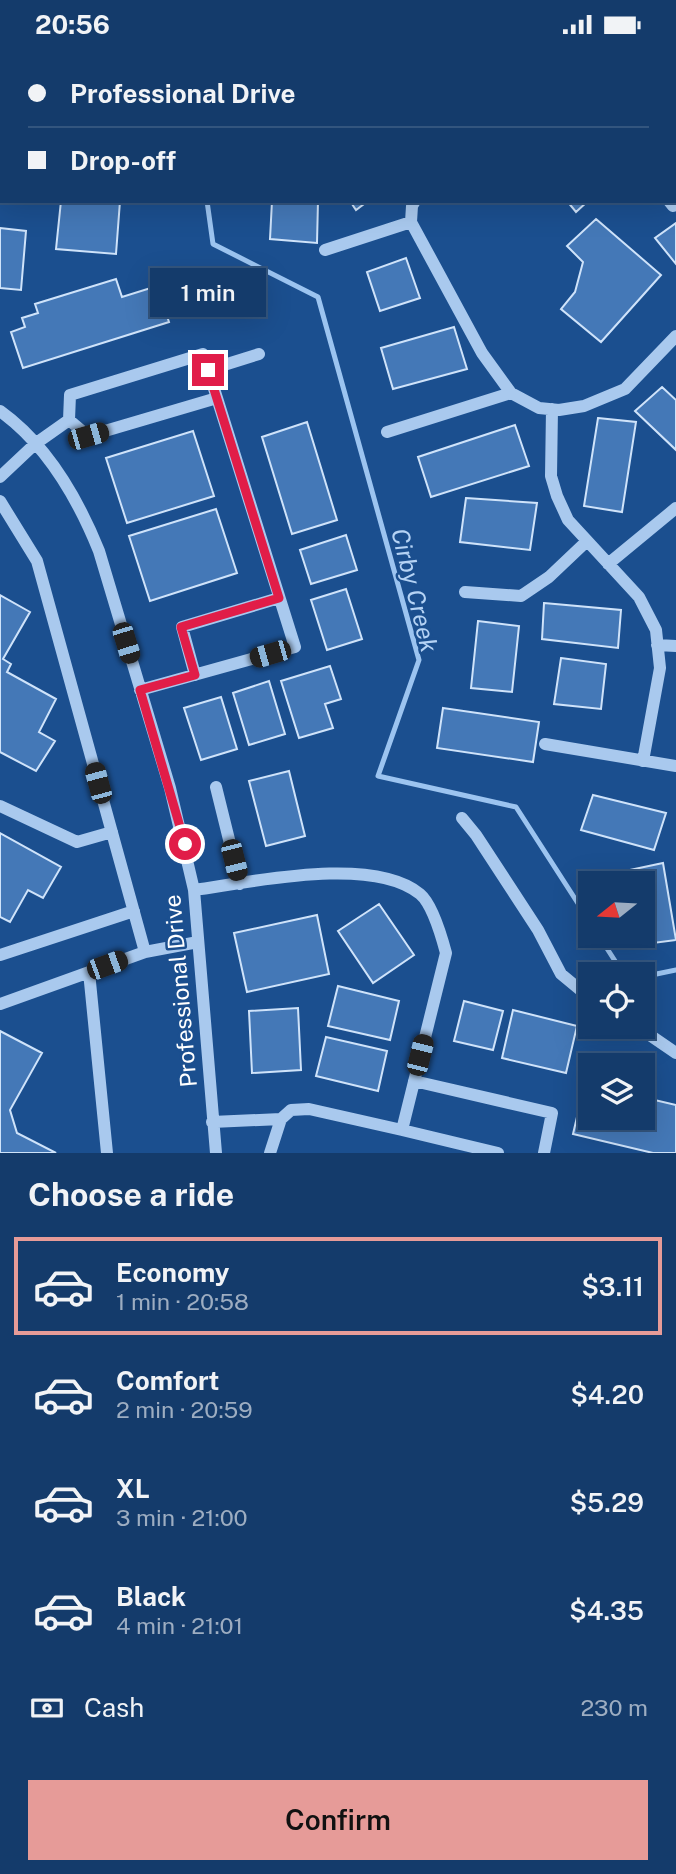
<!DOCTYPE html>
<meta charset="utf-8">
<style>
:root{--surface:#143b6b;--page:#1d4271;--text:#f1f3f6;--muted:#9dadc1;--line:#33557e;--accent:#e69b98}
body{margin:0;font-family:"Public Sans",sans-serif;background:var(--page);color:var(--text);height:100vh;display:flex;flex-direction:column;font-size:26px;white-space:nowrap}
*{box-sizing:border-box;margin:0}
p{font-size:23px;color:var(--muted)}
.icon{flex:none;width:38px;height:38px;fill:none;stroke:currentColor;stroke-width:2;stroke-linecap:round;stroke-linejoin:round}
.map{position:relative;height:1104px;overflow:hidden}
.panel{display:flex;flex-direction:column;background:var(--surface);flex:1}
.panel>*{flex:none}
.guide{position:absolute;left:0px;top:0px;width:677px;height:154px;box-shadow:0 7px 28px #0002,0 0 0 2px var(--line);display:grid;align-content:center;height:154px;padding:0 28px;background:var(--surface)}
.needle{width:46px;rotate:252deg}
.fabs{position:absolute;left:578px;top:822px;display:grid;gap:14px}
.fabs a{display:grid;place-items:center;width:77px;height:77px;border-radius:0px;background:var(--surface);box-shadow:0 7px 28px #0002,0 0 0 2px var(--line);font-size:35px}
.end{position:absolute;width:32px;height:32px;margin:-16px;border:9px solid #e11d48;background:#fff;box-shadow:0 0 0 4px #fff}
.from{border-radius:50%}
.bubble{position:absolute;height:49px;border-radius:0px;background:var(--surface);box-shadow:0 7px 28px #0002,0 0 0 2px var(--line);font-size:23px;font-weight:600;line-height:49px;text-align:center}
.car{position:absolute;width:21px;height:42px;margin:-21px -10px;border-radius:9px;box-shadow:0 0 5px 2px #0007;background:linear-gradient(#222 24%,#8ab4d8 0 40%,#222 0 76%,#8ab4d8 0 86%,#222 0)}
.guide b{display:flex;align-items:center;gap:24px;height:66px;font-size:26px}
.guide b+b{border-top:2px solid var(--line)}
.guide i{width:18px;height:18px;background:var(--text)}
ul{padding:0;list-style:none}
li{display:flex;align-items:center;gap:21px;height:98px;margin:0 14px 10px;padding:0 14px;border:4px solid transparent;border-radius:0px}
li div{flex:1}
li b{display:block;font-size:26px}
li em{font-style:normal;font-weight:600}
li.selected{border-color:var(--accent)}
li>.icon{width:63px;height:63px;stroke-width:1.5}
h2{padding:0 28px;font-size:32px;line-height:84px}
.pay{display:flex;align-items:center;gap:18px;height:77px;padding:0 28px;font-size:26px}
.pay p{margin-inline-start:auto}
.cta{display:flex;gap:14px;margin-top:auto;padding:14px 28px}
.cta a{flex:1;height:80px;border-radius:0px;background:var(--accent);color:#111;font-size:28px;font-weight:600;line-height:80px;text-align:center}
.status{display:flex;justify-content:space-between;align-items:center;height:49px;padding:0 35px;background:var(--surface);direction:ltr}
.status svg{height:19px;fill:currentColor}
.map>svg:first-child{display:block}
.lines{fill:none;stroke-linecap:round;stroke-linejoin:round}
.stream{stroke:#9cc4f0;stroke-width:5}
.building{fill:#4478b7;stroke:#cfe3fa;stroke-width:2}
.minor{stroke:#a9c9ee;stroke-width:12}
.route{stroke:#e11d48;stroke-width:9}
.labels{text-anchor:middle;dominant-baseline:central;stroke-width:5;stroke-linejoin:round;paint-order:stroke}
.street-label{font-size:23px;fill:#fff;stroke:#1b4f8f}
.water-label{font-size:24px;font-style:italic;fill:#b5d3f5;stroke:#1b4f8f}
</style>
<div class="status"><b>20:56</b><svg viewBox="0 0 49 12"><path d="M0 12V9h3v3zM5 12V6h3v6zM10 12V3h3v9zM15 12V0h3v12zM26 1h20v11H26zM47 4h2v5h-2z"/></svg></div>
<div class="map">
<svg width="676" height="1104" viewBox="0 0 676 1104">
<rect width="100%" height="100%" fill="#1b4f8f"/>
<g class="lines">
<path class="stream" d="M137,0l1,2
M73,2l5,-2
M0,17l2,1
M207,152l6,43 105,53 101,363 -41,116 138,31 74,115
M599,887l25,39
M642,928l34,-7"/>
</g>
<path class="building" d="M510,0h64l-7,2z
M61,152h59l-4,53 -60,-5z
M272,152h46l-1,42 -47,-4z
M350,152h18l-12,9z
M567,152h21l-12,11z
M596,170l65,56 -60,67 -40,-33 14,-17 8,-30 -16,-16z
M676,174v41l-21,-26z
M0,179l26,3 -5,59 -21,-2z
M406,209l14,40 -40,13 -13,-39z
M116,230l6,18 35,-11 12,36 -146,46 -12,-36 14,-5 -3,-9 16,-5 -3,-9z
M454,278l13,42 -74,20 -12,-41z
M662,338l14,13v50l-41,-39z
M598,369l38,4 -14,90 -38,-6z
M307,373l30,98 -45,14 -30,-97z
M515,376l14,41 -98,31 -13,-40z
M193,382l21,65 -87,27 -21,-65z
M466,449l71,5 -7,47 -70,-8z
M216,460l21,64 -87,28 -21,-65z
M346,486l11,35 -46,14 -11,-34z
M346,540l16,50 -35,11 -16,-50z
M0,546l30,17 -27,47 8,5 -4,8 49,27 -17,33 16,9 -19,30 -36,-19z
M544,554l77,7 -3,38 -76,-9z
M478,572l41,5 -7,66 -41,-4z
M561,609l45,6 -5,45 -47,-5z
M330,617l11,33 -16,5 8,24 -34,10 -18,-57z
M269,632l16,53 -36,11 -16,-52z
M221,648l16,52 -36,11 -17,-52z
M443,659l96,14 -6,40 -96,-14z
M289,722l16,65 -39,10 -17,-65z
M593,746l73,18 -12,37 -73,-20z
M0,784l61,34 -18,31 -15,-8 -18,32 -10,-5z
M663,814l13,77 -38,5 -1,-9h5v-52h-14l-3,-13z
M379,855l35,51 -41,28 -35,-52z
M317,866l12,59 -82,18 -13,-59z
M338,937l61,15 -9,39 -62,-14z
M464,952l39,10 -10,39 -39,-9z
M298,959l3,62 -49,3 -3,-62z
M513,961l64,16 -11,47 -64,-15z
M0,982l42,22 -32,57 7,23 39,20h-56z
M326,988l61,14 -9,40 -62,-15z
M585,1034l5,1v34h52v-21l34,8v48h-23l-80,-19z"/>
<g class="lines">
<path class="minor" d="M295,0l1,2
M483,0l1,2
M0,87l2,1
M0,134h2
M415,152l-3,5 -1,16 71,131 29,40 28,15 20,2 25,-4 41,-17 51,-53
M669,152l4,5
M325,201l86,-28
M217,349l-9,-28 51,-16
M552,360l-1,67 6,20 11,24 71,77 17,33 4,38 -17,93
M0,362c46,33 78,88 99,140l71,237 24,102 22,263
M69,371l1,-25 133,-41 5,16
M387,383l124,-39
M0,428l35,-33 34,-24 19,16 129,-38 78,249 -155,43
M0,452l37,60 108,391 53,-10
M608,515l68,-56
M465,543l56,4 28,-19 38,-36
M657,596l19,1
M195,626l-13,-48 97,-29
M545,695l131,22
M216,738l24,97
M0,757l77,36 35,-10
M462,769l14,17 62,95 23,44 29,24
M194,841c58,-8 179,-35 226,4 12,10 22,44 26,59l-44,177 96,23
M0,906l134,-44
M89,923l18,181
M0,955l145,-52
M638,978l38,26
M414,1032l138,32 -8,40
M212,1073l69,-3
M270,1104l11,-34 10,-9 18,-1 93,21"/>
</g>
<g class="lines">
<path class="route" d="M185,795l-45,-154 55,-15 -14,-48 98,-29 -71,-228"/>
</g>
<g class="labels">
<g class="street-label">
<text transform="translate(180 942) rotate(-95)">Professional Drive</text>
</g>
<g class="water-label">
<text transform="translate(415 541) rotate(76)">Cirby Creek</text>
</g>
</g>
</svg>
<div class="fabs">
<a><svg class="needle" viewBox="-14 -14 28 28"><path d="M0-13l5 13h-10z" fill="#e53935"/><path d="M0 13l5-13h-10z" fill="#9dadc1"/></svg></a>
<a><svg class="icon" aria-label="locate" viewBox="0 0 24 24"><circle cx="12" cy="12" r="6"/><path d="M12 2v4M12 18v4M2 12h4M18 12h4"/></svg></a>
<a><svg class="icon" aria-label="layers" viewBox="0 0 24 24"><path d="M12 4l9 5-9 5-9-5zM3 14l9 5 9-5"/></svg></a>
</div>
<i class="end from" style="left:185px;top:795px"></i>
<i class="end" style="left:208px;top:321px"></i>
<div class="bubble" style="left:150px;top:219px;width:116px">1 min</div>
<i class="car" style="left:88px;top:387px;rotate:74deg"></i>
<i class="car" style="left:126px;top:594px;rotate:163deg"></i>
<i class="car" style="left:270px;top:605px;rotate:254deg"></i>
<i class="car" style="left:98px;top:734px;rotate:345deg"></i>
<i class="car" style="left:234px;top:811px;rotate:166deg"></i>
<i class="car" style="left:107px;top:916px;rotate:70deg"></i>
<i class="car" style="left:420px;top:1006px;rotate:14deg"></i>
<div class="guide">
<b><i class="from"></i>Professional Drive</b>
<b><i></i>Drop-off</b>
</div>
</div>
<section class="panel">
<h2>Choose a ride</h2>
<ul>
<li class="selected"><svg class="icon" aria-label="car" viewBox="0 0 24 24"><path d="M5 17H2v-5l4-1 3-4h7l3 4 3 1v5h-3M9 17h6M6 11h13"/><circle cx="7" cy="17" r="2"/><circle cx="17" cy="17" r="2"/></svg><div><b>Economy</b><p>1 min · 20:58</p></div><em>$3.11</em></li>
<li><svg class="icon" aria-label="car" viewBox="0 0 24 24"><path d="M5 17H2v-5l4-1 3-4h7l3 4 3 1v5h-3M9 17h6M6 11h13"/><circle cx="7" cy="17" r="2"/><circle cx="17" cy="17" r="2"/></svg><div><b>Comfort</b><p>2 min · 20:59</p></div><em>$4.20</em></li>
<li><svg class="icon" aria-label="car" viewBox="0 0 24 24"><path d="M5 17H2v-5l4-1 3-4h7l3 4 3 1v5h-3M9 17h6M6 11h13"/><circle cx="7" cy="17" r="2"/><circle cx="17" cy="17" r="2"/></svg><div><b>XL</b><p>3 min · 21:00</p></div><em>$5.29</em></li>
<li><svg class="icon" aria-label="car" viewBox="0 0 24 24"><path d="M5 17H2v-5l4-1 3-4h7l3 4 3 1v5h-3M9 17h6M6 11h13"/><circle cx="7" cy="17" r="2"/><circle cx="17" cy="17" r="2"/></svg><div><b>Black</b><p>4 min · 21:01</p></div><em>$4.35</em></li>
</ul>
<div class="pay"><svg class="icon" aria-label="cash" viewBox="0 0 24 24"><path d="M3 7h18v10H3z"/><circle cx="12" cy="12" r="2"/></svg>Cash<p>230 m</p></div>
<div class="cta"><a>Confirm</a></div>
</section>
